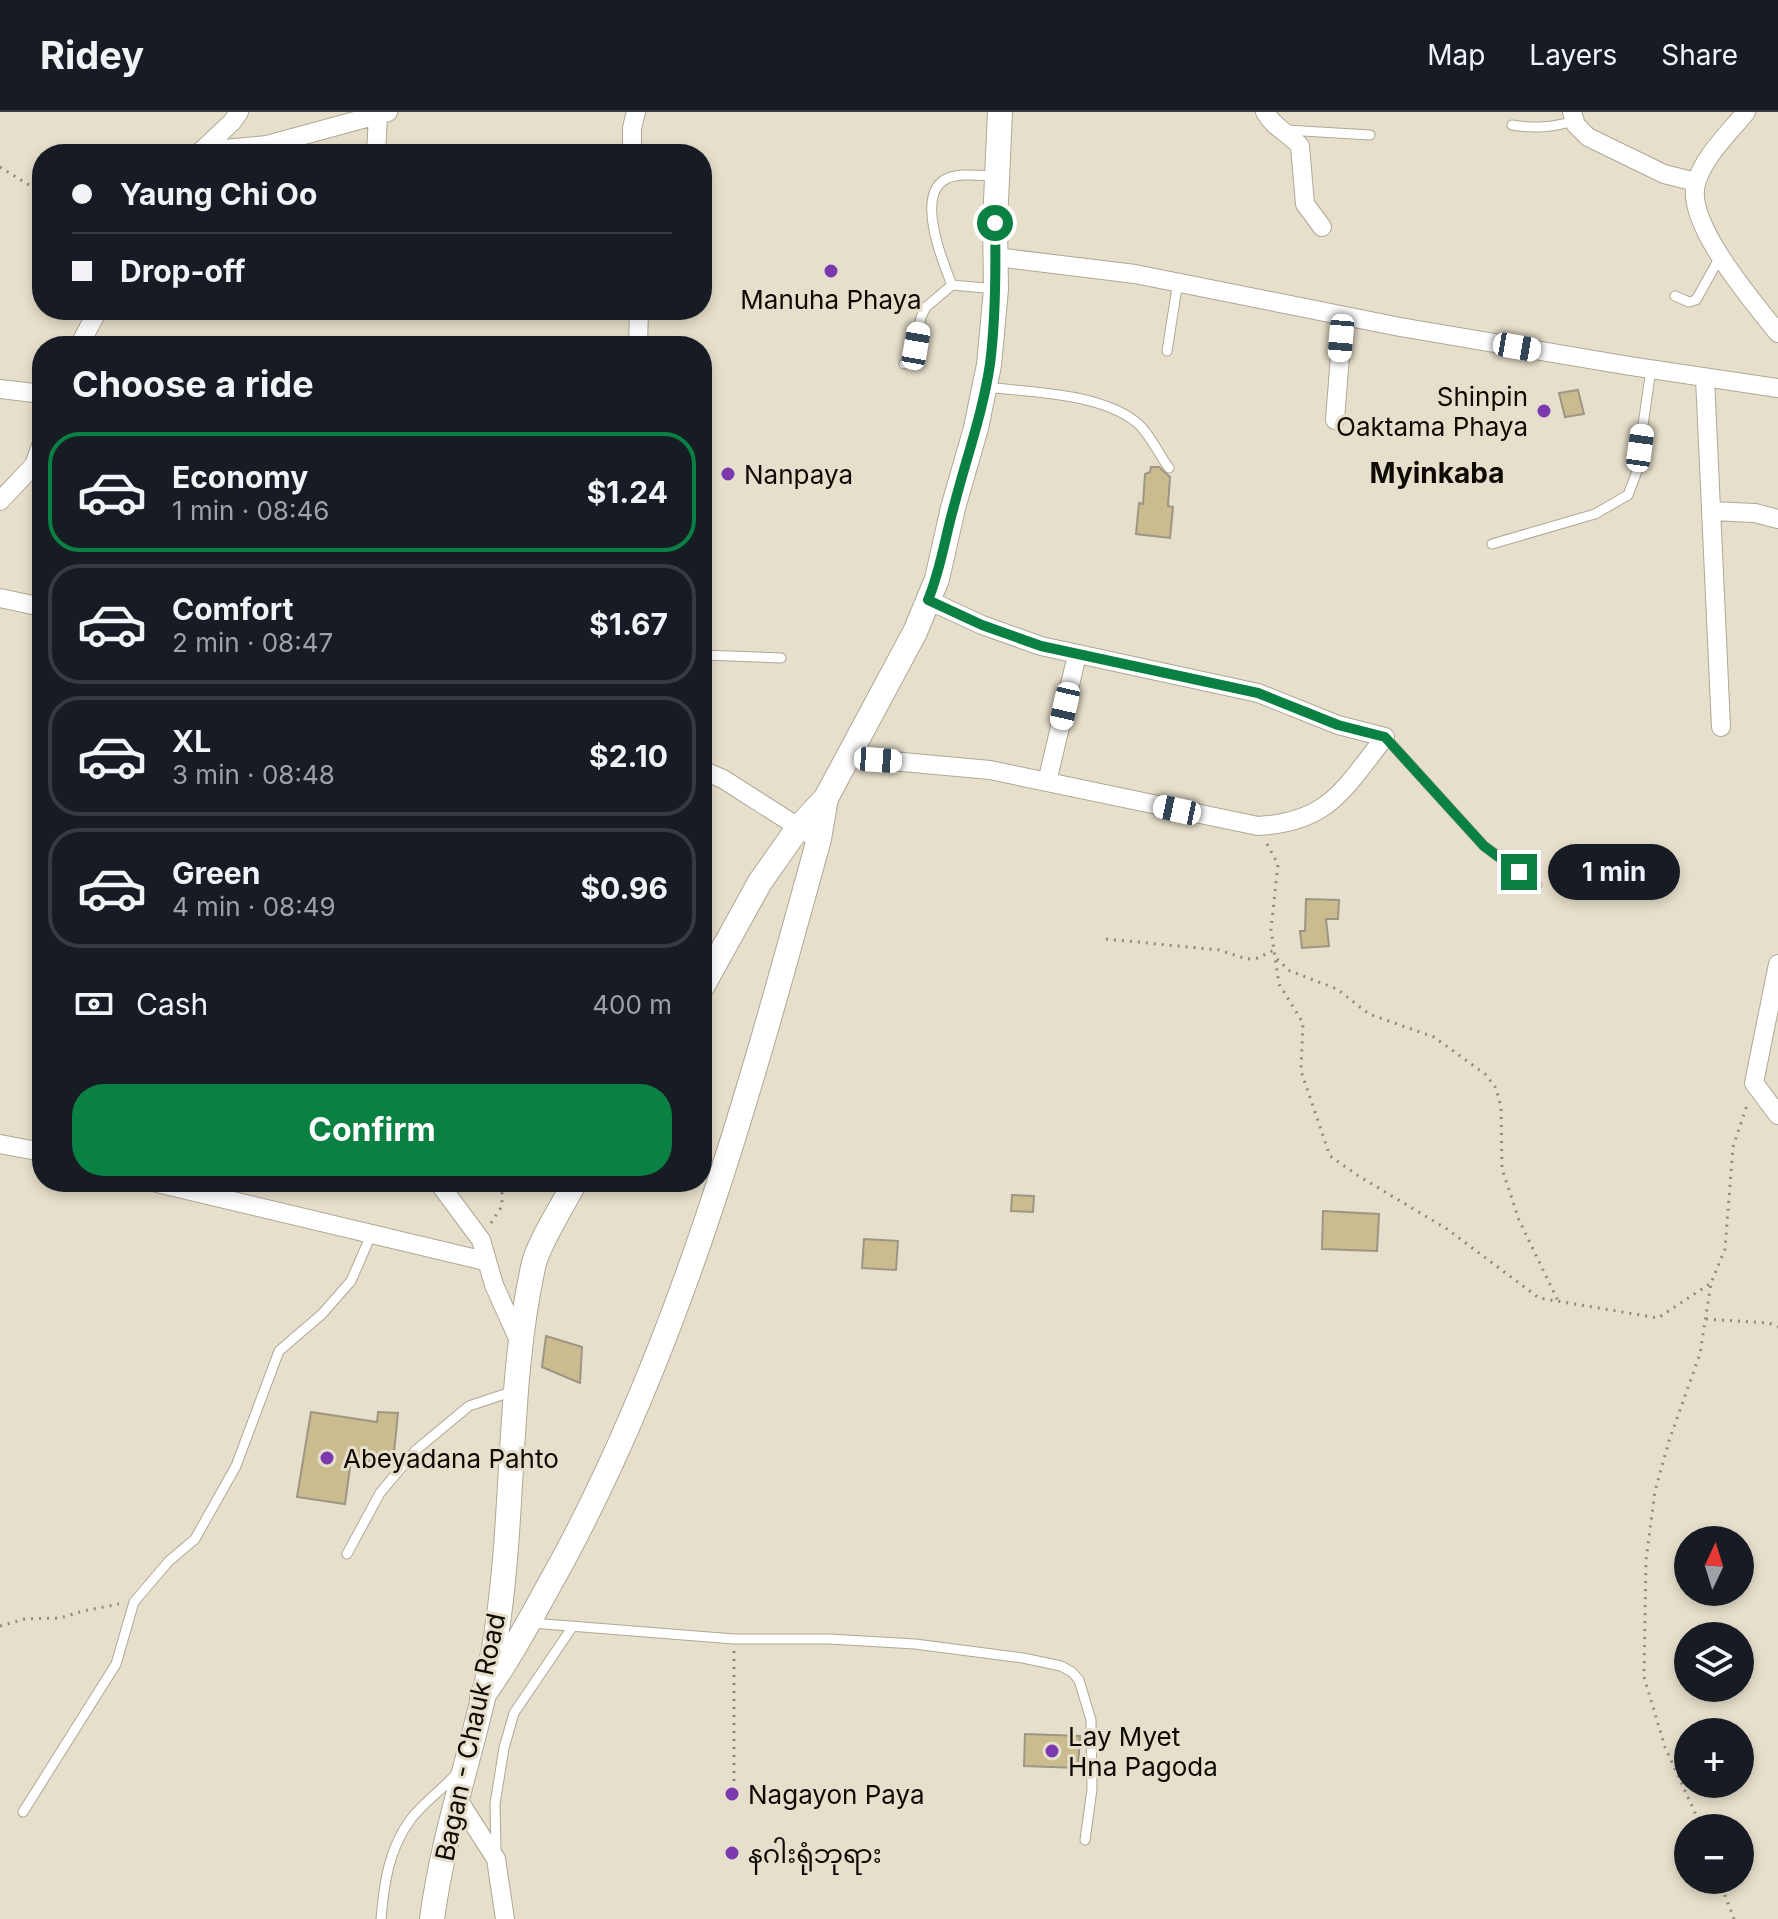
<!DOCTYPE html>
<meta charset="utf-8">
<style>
:root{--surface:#171b24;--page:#242831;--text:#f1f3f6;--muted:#9ea1a6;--line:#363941;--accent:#0b8043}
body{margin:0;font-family:Inter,"Noto Sans Myanmar",sans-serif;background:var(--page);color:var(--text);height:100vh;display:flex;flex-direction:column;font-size:30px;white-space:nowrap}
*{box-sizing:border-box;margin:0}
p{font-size:26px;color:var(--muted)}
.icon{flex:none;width:44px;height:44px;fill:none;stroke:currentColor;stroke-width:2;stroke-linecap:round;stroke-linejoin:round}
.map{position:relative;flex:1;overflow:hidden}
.panel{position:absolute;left:32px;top:224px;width:680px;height:856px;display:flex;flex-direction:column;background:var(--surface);border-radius:32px;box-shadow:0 4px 12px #0003}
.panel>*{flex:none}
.top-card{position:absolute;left:32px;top:32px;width:680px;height:176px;border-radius:32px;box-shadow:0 4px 12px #0003;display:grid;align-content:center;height:176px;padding:0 40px;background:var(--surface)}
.needle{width:52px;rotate:4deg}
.controls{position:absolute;left:1674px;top:1414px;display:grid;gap:16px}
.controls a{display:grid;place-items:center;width:80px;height:80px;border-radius:50%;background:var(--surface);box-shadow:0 4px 12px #0003;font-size:40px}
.end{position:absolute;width:36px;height:36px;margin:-18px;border:10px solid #0b8043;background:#fff;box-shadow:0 0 0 4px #fff}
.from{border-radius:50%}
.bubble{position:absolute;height:56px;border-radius:28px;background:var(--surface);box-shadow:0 4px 12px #0003;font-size:26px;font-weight:700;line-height:56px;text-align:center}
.car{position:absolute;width:24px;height:48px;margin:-24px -12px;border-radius:10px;box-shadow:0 0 6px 2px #0007;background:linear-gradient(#fff 24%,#345 0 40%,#fff 0 76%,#345 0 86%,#fff 0)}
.top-card b{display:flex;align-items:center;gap:28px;height:76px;font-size:30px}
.top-card b+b{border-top:2px solid var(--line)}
.top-card i{width:20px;height:20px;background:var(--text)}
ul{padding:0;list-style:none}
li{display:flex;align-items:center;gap:24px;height:120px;margin:0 16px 12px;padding:0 24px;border:4px solid var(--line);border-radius:32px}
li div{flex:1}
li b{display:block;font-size:30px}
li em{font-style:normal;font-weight:700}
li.selected{border-color:var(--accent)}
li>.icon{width:72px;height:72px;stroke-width:1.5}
h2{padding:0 40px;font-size:36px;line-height:96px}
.pay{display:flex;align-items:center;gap:20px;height:88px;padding:0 40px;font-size:30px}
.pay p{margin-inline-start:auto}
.primary-button{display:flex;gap:16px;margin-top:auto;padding:16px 40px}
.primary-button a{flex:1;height:92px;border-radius:32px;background:var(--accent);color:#fff;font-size:32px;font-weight:700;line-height:92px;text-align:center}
header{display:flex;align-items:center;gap:48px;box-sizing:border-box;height:112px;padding:0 40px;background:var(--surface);border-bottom:2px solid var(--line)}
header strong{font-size:38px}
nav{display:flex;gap:44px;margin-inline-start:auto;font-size:28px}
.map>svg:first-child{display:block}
.building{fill:#cbbc8f;stroke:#9d9684;stroke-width:2}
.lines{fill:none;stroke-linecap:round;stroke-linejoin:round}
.service-casing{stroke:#aea895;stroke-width:11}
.minor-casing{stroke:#aea895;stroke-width:20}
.secondary-casing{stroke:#aea895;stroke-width:26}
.path{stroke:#908a7c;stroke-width:3;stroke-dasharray:2 6;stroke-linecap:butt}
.service{stroke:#fff;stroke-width:9}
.minor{stroke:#fff;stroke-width:18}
.secondary{stroke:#fff;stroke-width:24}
.route{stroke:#0b8043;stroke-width:10}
.poi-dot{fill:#7c39ad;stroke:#e6dfcb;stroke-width:3}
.labels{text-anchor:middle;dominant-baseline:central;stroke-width:6;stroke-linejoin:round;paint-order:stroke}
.poi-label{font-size:26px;fill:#0e0b05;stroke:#e6dfcb;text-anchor:start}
.street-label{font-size:26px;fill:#0e0b05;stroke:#e6dfcb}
.neighbourhood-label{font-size:28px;font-weight:bold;fill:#0e0b05;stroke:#e6dfcb}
</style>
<header>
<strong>Ridey</strong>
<nav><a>Map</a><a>Layers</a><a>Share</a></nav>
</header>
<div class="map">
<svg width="1778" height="1807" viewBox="0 0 1778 1807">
<rect width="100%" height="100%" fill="#e6dfcb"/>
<path class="building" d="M1578,278l6,24 -19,3 -6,-24z
M1151,355h8l11,10 -2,29 5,1 -3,31 -34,-4 3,-31 4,1 2,-30 5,-2z
M1306,787l33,1 -1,19h-12l3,27 -27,2 -2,-17h5z
M1012,1083l22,1 -1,16 -22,-1z
M1323,1099l56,3 -2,37 -55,-2z
M864,1127l34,2 -2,29 -34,-2z
M546,1224l36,11 -2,36 -38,-16z
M311,1300l66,10 1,-10 20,1 -5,49 -42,-2 -6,44 -48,-7z
M1025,1622l55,2 -2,32 -54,-2z"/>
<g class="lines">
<g class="service-casing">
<path id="service" d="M1512,13c23,4 40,2 63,-4
M1286,18l84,5
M952,173c-9,-22 -37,-90 -6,-106 13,-7 35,-3 50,-3
M1675,184l14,6 7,-2 24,-43
M1167,239l11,-70
M904,252l12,-18 5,-29 5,-10 26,-22 44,4
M984,275c46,5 115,6 152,35 13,10 23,33 33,46
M1492,432l103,-30 33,-19 8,-21 15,-105
M702,543l79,3
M1385,625l99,109 53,39
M347,1442l33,-61 36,-43 53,-44 45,-15
M532,1511l202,16h95l86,5 108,14 38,8 11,6 7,8 12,40 1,69 -7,51
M23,1700l93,-148 18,-62 35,-41 26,-22 41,-73 43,-115 43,-37 29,-33 20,-46
M496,1739l-1,-47 9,-56 10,-35 59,-87
M381,1807c3,-36 8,-71 30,-100 12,-16 31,-29 44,-44"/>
</g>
<g class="minor-casing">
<path id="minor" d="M1265,0c9,16 24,21 35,34l5,58 17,23
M1572,0l4,13 12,12 76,37 32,8
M1746,0c-17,21 -43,45 -50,72 -11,39 58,119 82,149
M202,39l65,-6 121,-33
M198,42l34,-32 7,-10
M376,42l2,-39
M632,42v-26l4,-16
M996,145l139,17 265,53 230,39 148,22
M79,234l19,-36
M638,234l1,-36
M1705,266l16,349
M0,277l42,5
M1335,308l8,-103
M0,389l34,-36 8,-22
M1711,399l44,2 23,6
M0,486l42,9
M848,645l142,13 268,56c71,-4 86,-37 127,-89l-47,-12 -80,-32 -217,-47 -59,-21 -54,-25
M702,658l21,9 86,55
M1047,670l30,-127
M1778,852l-24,119 24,32
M0,1032l42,8
M153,1070l332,79
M438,1070l43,58 13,45 27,60
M457,1686l39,61 9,60"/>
</g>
<g class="secondary-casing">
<path id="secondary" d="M702,875l58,-105 38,-54 28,-30 89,-166 22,-53 16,-71 23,-80 13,-63 7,-76 -1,-66 5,-111
M482,1585c31,-43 54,-89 80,-135 122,-227 189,-476 257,-723l7,-41
M432,1807c12,-92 45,-180 62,-271 22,-126 12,-262 40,-385 6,-22 30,-60 41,-81"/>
</g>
<path class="path" d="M0,55l42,26
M1267,732l11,20 -7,66 8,54 24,39 -2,48 29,85 27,19 90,54 92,69 119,20 53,-35
M1106,827l113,11 28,9 11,-1 16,-8
M1277,847l13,12 47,18 32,25 65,23 51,37 11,14 5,19 1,62 17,51 39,81
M491,1111l11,-17v-24
M1706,1207l63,4 9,4
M0,1514l25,-7 35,-1 23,-7 36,-7
M734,1669v-131
M1702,1716l-37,-81 -21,-70 2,-117 9,-69 14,-50 31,-87 11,-71 14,-34 8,-102 15,-45
M1719,1768l15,39"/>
<use href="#service" class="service"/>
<use href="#minor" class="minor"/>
<use href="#secondary" class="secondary"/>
</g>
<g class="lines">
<path class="route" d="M995,111c1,47 1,94 -5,141 -7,48 -24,95 -36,142 -9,31 -13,63 -26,94l54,25 59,21 217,47 80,32 47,12 99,109 35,26"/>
</g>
<g class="poi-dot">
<circle cx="831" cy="159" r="8"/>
<circle cx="1544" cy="299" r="8"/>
<circle cx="728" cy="362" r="8"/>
<circle cx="327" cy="1346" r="8"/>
<circle cx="1052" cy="1639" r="8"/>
<circle cx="732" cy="1682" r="8"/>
<circle cx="732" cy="1741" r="8"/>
</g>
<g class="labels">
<g class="poi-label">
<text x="831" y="187" text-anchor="middle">Manuha Phaya</text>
<text x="1528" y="284" text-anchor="end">Shinpin<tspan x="1528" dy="30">Oaktama Phaya</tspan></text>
<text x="744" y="362">Nanpaya</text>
<text x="343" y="1346">Abeyadana Pahto</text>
<text x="1068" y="1624">Lay Myet<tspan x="1068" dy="30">Hna Pagoda</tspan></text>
<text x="748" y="1682">Nagayon Paya</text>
<text x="748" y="1741">နဂါးရုံဘုရား</text>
</g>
<g class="street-label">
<text transform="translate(470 1625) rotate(-78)">Bagan - Chauk Road</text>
</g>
<g class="neighbourhood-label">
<text x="1437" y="361">Myinkaba</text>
</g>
</g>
</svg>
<div class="controls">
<a><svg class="needle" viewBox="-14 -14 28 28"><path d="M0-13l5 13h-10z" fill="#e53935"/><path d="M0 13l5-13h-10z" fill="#9ea1a6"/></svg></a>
<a><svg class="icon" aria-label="layers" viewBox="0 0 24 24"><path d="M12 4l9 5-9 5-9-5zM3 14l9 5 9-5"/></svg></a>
<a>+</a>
<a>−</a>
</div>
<i class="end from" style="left:995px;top:111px"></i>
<i class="end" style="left:1519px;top:760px"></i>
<div class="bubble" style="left:1548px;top:732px;width:132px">1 min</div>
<i class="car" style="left:1341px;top:226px;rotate:185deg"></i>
<i class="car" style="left:916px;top:234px;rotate:10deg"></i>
<i class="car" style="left:1517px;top:235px;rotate:100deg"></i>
<i class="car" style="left:1640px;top:336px;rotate:8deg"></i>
<i class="car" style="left:1065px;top:594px;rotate:193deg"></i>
<i class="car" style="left:878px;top:648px;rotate:94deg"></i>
<i class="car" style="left:1177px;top:698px;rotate:282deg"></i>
<div class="top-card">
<b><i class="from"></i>Yaung Chi Oo</b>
<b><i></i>Drop-off</b>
</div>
<section class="panel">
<h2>Choose a ride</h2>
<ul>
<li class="selected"><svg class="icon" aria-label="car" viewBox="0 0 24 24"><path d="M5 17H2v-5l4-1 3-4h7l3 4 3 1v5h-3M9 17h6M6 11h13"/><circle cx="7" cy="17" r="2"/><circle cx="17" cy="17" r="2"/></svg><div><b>Economy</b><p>1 min · 08:46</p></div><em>$1.24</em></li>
<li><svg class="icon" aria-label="car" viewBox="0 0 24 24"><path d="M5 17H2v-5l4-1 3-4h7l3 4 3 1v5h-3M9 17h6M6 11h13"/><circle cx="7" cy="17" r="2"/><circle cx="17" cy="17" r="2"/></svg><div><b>Comfort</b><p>2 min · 08:47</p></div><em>$1.67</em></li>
<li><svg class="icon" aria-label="car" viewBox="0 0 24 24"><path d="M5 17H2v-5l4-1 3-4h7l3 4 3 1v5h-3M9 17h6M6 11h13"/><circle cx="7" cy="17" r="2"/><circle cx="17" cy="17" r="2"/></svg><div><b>XL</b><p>3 min · 08:48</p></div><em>$2.10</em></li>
<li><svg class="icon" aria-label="car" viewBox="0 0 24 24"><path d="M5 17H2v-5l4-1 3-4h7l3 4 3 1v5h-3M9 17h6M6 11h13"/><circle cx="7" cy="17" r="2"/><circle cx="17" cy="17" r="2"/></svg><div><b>Green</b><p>4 min · 08:49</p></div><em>$0.96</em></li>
</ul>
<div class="pay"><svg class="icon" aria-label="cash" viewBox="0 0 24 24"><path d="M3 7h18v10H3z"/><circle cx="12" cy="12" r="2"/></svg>Cash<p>400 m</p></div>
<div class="primary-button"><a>Confirm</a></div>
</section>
</div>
